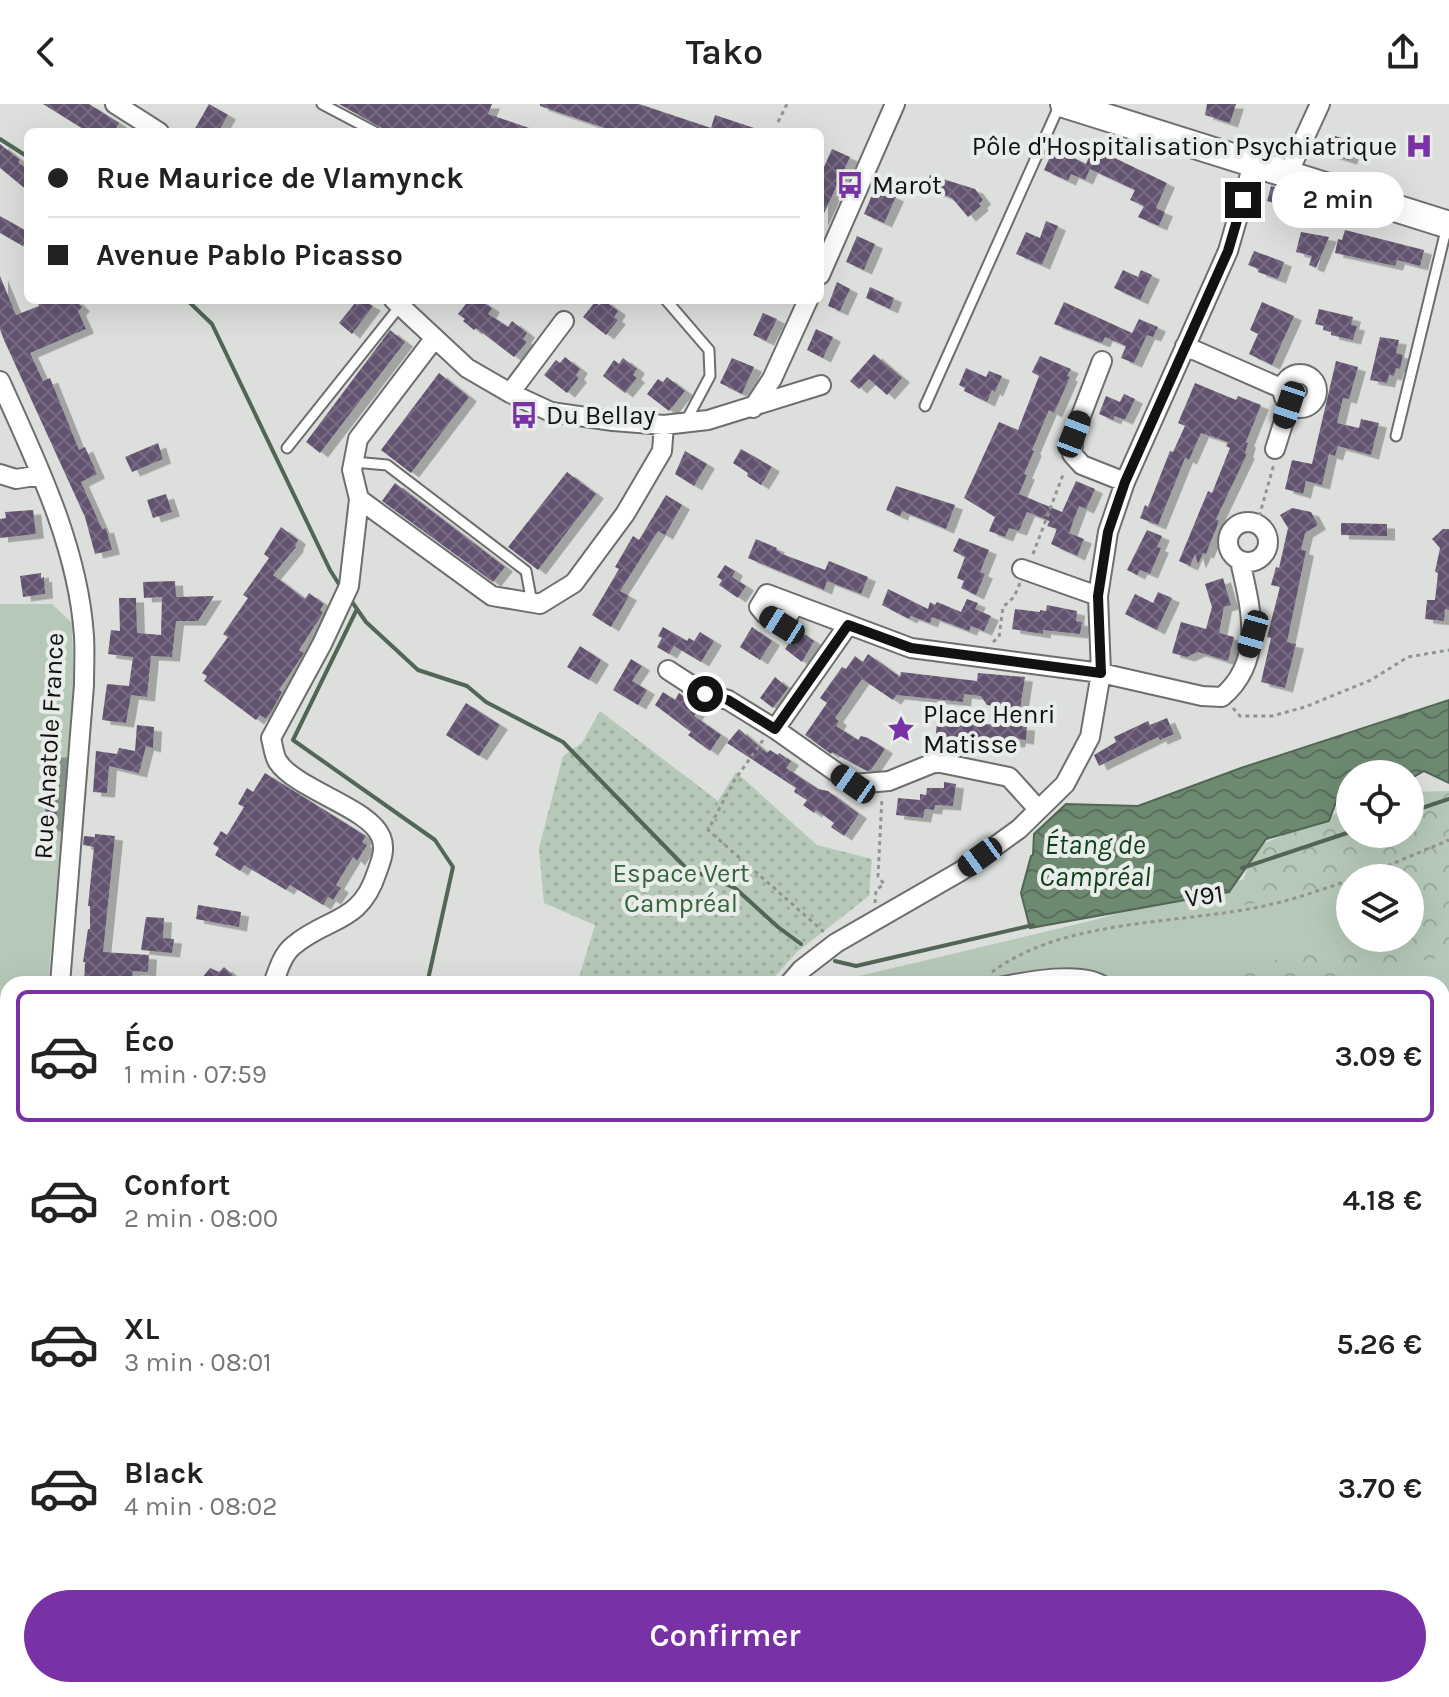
<!DOCTYPE html>
<html lang="fr">
<meta charset="utf-8">
<style>
:root{--surface:#fff;--page:#f6f6f6;--text:#222;--muted:#767676;--line:#e0e0e0;--accent:#7832a5}
body{margin:0;font-family:Karla,sans-serif;background:var(--page);color:var(--text);height:100vh;display:flex;flex-direction:column;font-size:30px;white-space:nowrap}
*{box-sizing:border-box;margin:0}
p{font-size:26px;color:var(--muted)}
.icon{flex:none;width:44px;height:44px;fill:none;stroke:currentColor;stroke-width:2;stroke-linecap:round;stroke-linejoin:round}
.map{position:relative;flex:1;overflow:hidden}
.panel{position:absolute;left:0px;top:872px;width:1450px;height:722px;display:flex;flex-direction:column;background:var(--surface);border-radius:24px 24px 0 0;box-shadow:0 8px 32px #0002}
.panel>*{flex:none}
.guide{position:absolute;left:24px;top:24px;width:800px;height:176px;border-radius:12px;box-shadow:0 8px 32px #0002;display:grid;align-content:center;height:176px;padding:0 24px;background:var(--surface)}
.fabs{position:absolute;left:1336px;top:656px;display:grid;gap:16px}
.fabs a{display:grid;place-items:center;width:88px;height:88px;border-radius:50%;background:var(--surface);box-shadow:0 8px 32px #0002;font-size:40px}
.end{position:absolute;width:36px;height:36px;margin:-18px;border:10px solid #111211;background:#fff;box-shadow:0 0 0 4px #fff}
.from{border-radius:50%}
.bubble{position:absolute;height:56px;border-radius:28px;background:var(--surface);box-shadow:0 8px 32px #0002;font-size:26px;font-weight:600;line-height:56px;text-align:center}
.car{position:absolute;width:24px;height:48px;margin:-24px -12px;border-radius:10px;box-shadow:0 0 6px 2px #0007;background:linear-gradient(#222 24%,#8ab4d8 0 40%,#222 0 76%,#8ab4d8 0 86%,#222 0)}
.guide b{display:flex;align-items:center;gap:28px;height:76px;font-size:30px}
.guide b+b{border-top:2px solid var(--line)}
.guide i{width:20px;height:20px;background:var(--text)}
ul{padding:14px 0 0;list-style:none}
li{display:flex;align-items:center;gap:24px;height:132px;margin:0 16px 12px;padding:0 8px;border:4px solid transparent;border-radius:12px}
li div{flex:1}
li b{display:block;font-size:30px}
li em{font-style:normal;font-weight:600}
li.active{border-color:var(--accent)}
li>.icon{width:72px;height:72px;stroke-width:1.5}
.cta{display:flex;gap:16px;margin-top:auto;padding:16px 24px}
.cta a{flex:1;height:92px;border-radius:48px;background:var(--accent);color:#fff;font-size:32px;font-weight:600;line-height:92px;text-align:center}
header{display:flex;justify-content:space-between;align-items:center;height:104px;padding:0 24px;background:var(--surface);font-size:36px;font-weight:600}
.map>svg:first-child{display:block}
.grass{fill:#b6c9b8;fill-rule:evenodd}
.forest{fill:url(#forest-crowns)}
.park{fill:url(#park-dots)}
.water{fill:url(#water-waves);stroke:#516654;stroke-width:2}
.lines{fill:none;stroke-linecap:round;stroke-linejoin:round}
.stream{stroke:#516654;stroke-width:4}
.building{fill:url(#building-cross-hatch);filter:url(#shadow)}
.lane-casing{stroke:#6c6f6c;stroke-width:13}
.street-casing{stroke:#6c6f6c;stroke-width:22}
.secondary-casing{stroke:#6c6f6c;stroke-width:30}
.path{stroke:#919491;stroke-width:3;stroke-dasharray:4 4;stroke-linecap:butt}
.lane{stroke:#fff;stroke-width:9}
.street{stroke:#fff;stroke-width:18}
.secondary{stroke:#fff;stroke-width:26}
.route{stroke:#111211;stroke-width:10}
.labels{text-anchor:middle;dominant-baseline:central;stroke-width:8;stroke-linejoin:round;paint-order:stroke}
.poi-label{font-size:26px;fill:#111211;stroke:#e9ede9;text-anchor:start}
.street-label{font-size:26px;fill:#111211;stroke:#e9ede9}
.park-label{font-size:26px;fill:#35633d;stroke:#e9ede9}
.water-label{font-size:28px;font-style:italic;fill:#0e3e1a;stroke:#e9ede9}
</style>
<header><svg class="icon" aria-label="back" viewBox="0 0 24 24"><path d="M15 5l-7 7 7 7"/></svg>Tako<svg class="icon" aria-label="share" viewBox="0 0 24 24"><path d="M12 15V3M7 8l5-5 5 5M5 13v7h14v-7"/></svg></header>
<div class="map">
<svg width="1449" height="1593" viewBox="0 0 1449 1593">
<defs>
<pattern id="forest-crowns" width="20" height="18" patternUnits="userSpaceOnUse" patternTransform="scale(2)"><rect width="20" height="18" fill="#b6c9b8"/><path d="M2 6a3 3 0 1 1 6 0M12 15a3 3 0 1 1 6 0" fill="none" stroke="#9bac9d"/></pattern>
<pattern id="park-dots" width="8" height="8" patternUnits="userSpaceOnUse" patternTransform="scale(2)"><rect width="8" height="8" fill="#b6c9b8"/><path d="M2 2h.1M6 6h.1" fill="none" stroke="#9bac9d" stroke-width="1.8" stroke-linecap="round"/></pattern>
<pattern id="water-waves" width="16" height="10" patternUnits="userSpaceOnUse" patternTransform="scale(2)"><rect width="16" height="10" fill="#6d8a70"/><path d="M0 5q4-4 8 0t8 0" fill="none" stroke="#586f5b"/></pattern>
<pattern id="building-cross-hatch" width="8" height="8" patternUnits="userSpaceOnUse" patternTransform="scale(2)"><rect width="8" height="8" fill="#635370"/><path d="M0 0l8 8M0 8l8-8" fill="none" stroke="#786c82"/></pattern>
<filter id="shadow"><feDropShadow dx="8" dy="4.5" stdDeviation="0" flood-color="#0004"/></filter>
</defs>
<rect width="100%" height="100%" fill="#dcdfdc"/>
<path class="grass" d="M0,500h52l20,19 2,73 -26,288h-40v40h-8z
M1449,720v873h-199l-9,-7h201v-706h-616l268,-64zM1350,774h60v60h-60z"/>
<path class="forest" d="M1449,687v149l-8,17 -131,27h-121l165,-46h56v-60h-60v13l-116,15 21,-59 95,-39v26h60v-42z"/>
<path class="park" d="M600,607l118,90 18,-29 81,73 55,14 -3,37 -72,56 -29,32h-191l18,-59 -51,-22 -5,-55 24,-92 19,-13z"/>
<path class="water" d="M1449,596v83l-25,-12 -14,8v-5h-60v19l-11,1 -10,27 -63,18 -37,53 -199,36 -9,-35 10,-37 2,-1 1,-21 32,-30 72,2 103,-38z"/>
<g class="lines">
<path class="stream" d="M0,35l28,18
M187,196l25,24 118,246 12,19
M350,495l16,23 52,48 49,16 19,16 77,40 123,126 49,20 43,39 23,17
M357,505l-64,131 142,100 18,27 -26,117
M1410,708l39,-13
M1242,764l108,-36
M835,857l21,5 177,-41
M1107,1586l1,7"/>
</g>
<path class="building" d="M43,0h46l30,19 -5,9h-26z
M209,0l19,11 -10,17h-25z
M339,0h153l-4,10 47,16v2h-146z
M540,0h99l72,24 4,-13 45,15v2h-153l1,-3 -68,-23z
M1207,0h29l-6,19 -25,-8z
M1335,32l20,6 -6,18 -20,-6z
M0,40l20,16 -2,2 10,8v21l-28,-23z
M1054,44l32,16 4,-9 8,4 4,-7 65,31 -11,25 9,4 -6,14 -21,-9 6,-11 -14,-6 5,-10 -45,-21 -5,11 -14,-6 -3,7 -24,-11z
M832,45l18,8 -30,65v-56l4,1z
M930,71l45,14 8,11 -4,4 2,2 -13,11 -16,-19 -26,-10z
M1271,82l32,10 -4,14 -32,-9z
M878,85l18,8 -12,26 -20,-9 8,-19 3,1z
M0,112l28,16 -5,14 -23,-13z
M1046,117l12,5 -16,39 -26,-11 10,-22 14,6z
M1345,126l79,20 -4,16 -23,-6 -2,6 -60,-13 3,-14 4,1z
M1301,128l28,5 -13,31 -7,-3 3,-9 -16,-4z
M857,132l18,8 -11,26 -18,-8z
M1254,147l30,11 -6,17 -20,-7 1,-3 -11,-4z
M1123,166l15,7 3,-7 11,5 -12,25 -26,-12z
M0,172l16,39 23,-9 -2,-6h38l7,7 -4,4 8,18 -56,24 13,28 7,-3 29,72 6,-3 12,27 -16,8 21,47 4,-1 6,22 -17,4 -10,-37 -81,-177 -4,-11z
M837,178l13,7 -10,22 -12,-5z
M870,183l24,11 -4,11 -24,-11z
M361,196l12,6 -21,28 -13,-11 16,-20 2,2z
M469,196h11l12,8 -4,6 20,13 4,-6 15,12 -4,6 4,3 -13,15 -38,-29 -2,2 -11,-9 2,-2 -7,-5z
M604,196l14,11 -4,6 4,3 -12,15 -23,-18 12,-15 4,3z
M1064,198l68,31 7,-14 19,8 -5,10 -6,-2 -13,28 -13,-5 5,-12 -21,-9 -3,6 -48,-19z
M1262,198l32,14 -22,49 -23,-11 9,-20 -8,-4z
M1319,205l34,8 -2,8 6,1 -4,14 -22,-5v-3l-8,-2 1,-4 -9,-2z
M763,209l14,6 -11,22 -13,-6z
M816,225l17,8 -10,21 -16,-8z
M390,226l15,12 -85,111 -14,-11z
M1380,233l19,3 -3,13 7,2 -3,14 -4,-1 -2,8 -5,-1 -2,8 -17,-3z
M874,250l28,24 -15,17 -18,-16 -10,10 -9,-8z
M1040,252l31,13 -4,7 3,1 -16,36 -5,-3 -17,40 2,1 -10,23 3,1 -8,19 43,18 14,-31 19,8 -9,20 -7,-3 -10,27 15,6 -7,17 -26,-12 6,-15 -10,-3 3,-5 -23,-9 -8,19 -10,-3 -4,9 -16,-6 6,-14 -31,-19 35,-76 19,8 21,-54 -7,-4z
M565,253l15,12 -4,6 3,3 -12,15 -23,-18 12,-15 4,3z
M623,254l14,11 -4,6 4,3 -12,15 -22,-17 11,-16 5,4z
M732,254l22,9 -12,27 -22,-11z
M1336,257l22,6 -9,32 -6,-1 -6,25 22,5 2,-9 18,4 -8,32 -33,-9 -3,10 -6,-2 -7,31 -16,-4 -3,13 -18,-5 7,-29 20,4z
M966,264l20,9 3,-6 13,5 -7,16 -3,-2 -5,12 -23,-11 1,-3 -6,-3z
M439,269l30,24 -58,76 -30,-23z
M667,273l18,14 -16,20 -22,-17 11,-15 5,3z
M1195,279l41,17 2,-4 23,9 -15,37 2,1 -3,10 2,1 -31,65 3,2 -13,33 -3,-1 -5,11 -3,-10 -5,12 -11,-5 29,-70 4,2 18,-45 -4,-2 2,-4 -27,-9 -12,27 -4,-2 -27,67 -18,-7 5,-13 3,2 22,-56 3,1 12,-26 -7,-3z
M1124,290l11,5 -10,21 -10,-4 -2,4 -14,-6 7,-18 14,6z
M158,339l5,16 -31,13 -7,-15z
M741,345l31,18 -11,18 -14,-9 1,-3 -15,-10z
M685,347l22,13 -13,22 -19,-12z
M567,368l29,22 -58,76 -30,-23z
M395,379l110,84 -12,15 -111,-81z
M896,382l59,19 -9,24 -44,-18 -2,5 -14,-6z
M166,390l6,18 -19,6 -6,-18z
M666,391l16,10 -17,30 -7,-4 -38,60 9,5 -18,31 -19,-12 27,-46 -4,-2 18,-31 6,4z
M1292,404l19,4 7,13 -13,8 -4,17 5,1 -19,91 9,2 -11,44 -24,-6 10,-44 -4,-1 13,-50 -9,-2 5,-18 3,1 9,-40 -8,-13z
M33,406l3,24 -36,4v-19l6,-1 -1,-6z
M1341,419l46,1v12l-46,-1z
M281,423l17,13 -3,6 1,1 -23,28 32,24 4,-6 15,11 -4,6 3,3 -24,37 5,3 -25,37 3,2 -11,20 -5,7 -6,-4 -4,5 -52,-39 3,-5 -5,-3 26,-36 -5,-3 25,-36 -5,-3 26,-37 -5,-4z
M1443,425h6v81l-4,-1 -1,12 -19,-2 2,-19h8l3,-27 -3,-1 5,-24 -8,-9z
M1147,426l15,6 -5,11 4,1 -11,26 -10,-4 -3,5 -10,-5z
M959,434l30,12 -9,22 5,2 -9,21 -15,-7 3,-7 -7,-3 8,-21 -12,-6z
M756,435l21,9 -1,2 6,4 43,16 4,-9 39,16 -7,17 -34,-13 -3,9 -76,-32z
M725,461l10,6 -3,6 14,9 -8,12 -19,-13 3,-5 -5,-3z
M41,469v5l3,-1 1,17 -22,3 -3,-21z
M1223,474l8,27 -7,2 -5,26 15,4 -6,24 -30,-9 -11,5 -15,-4 9,-31 25,7 6,-22 -7,-23z
M175,477l1,16 38,-1 -16,25h-22l-4,36 -21,-1 -4,41 -16,-2 -5,28 -24,-3 5,-36 22,2 4,-29 -25,-3 3,-24 9,1 -1,-33h17l1,35 24,2 1,-38 -18,1 -1,-16z
M888,485l40,20 2,-7 5,3 2,-3 24,10 6,-13 11,4 -3,6 16,7 -7,15 -13,-5 -2,5 -37,-14 -2,6 -19,-7 -2,3 -27,-14z
M1158,488l14,6 -15,32 -32,-16 10,-20 18,9z
M1047,501l30,6 -1,10 6,1 -2,12 -37,-4v4l-31,-5 3,-20 25,3v-2l6,1z
M663,523l24,14 2,-3 5,3 6,-9 14,9 -13,21 -27,-16 -5,8 -12,-7 5,-9 -4,-2z
M752,523l20,14 -12,19 -20,-13z
M798,526l16,11 -12,21 -17,-13z
M580,542l21,14 -12,20 -22,-13z
M868,550l32,23 1,-5 76,9 1,-8 47,4 -5,32 -33,-4 -6,-9 -17,-2 -1,8 -66,-7 -4,5 -31,-21 -27,39 4,3 -3,5 22,14 3,-4 7,2 17,11 -14,21 -4,1 -35,-19 -1,2 -26,-19 22,-32 -7,-5 22,-31 4,2 9,-13 8,6z
M631,555l11,7 -10,15 15,9 -9,15 -25,-15z
M775,573l13,11 -15,20 -13,-10z
M663,588l12,8 4,-7 14,10 -2,2 7,5 -4,6 27,19 -11,16 -22,-16 3,-3 -36,-27z
M466,599l34,22 -21,31 -33,-21z
M1167,614l7,16 -14,6 -2,-3 -59,29 -5,-11 22,-13 -2,-5 34,-16 2,4z
M937,618l90,4 -1,14 -8,-1 -1,4 -12,-1 -1,4 -22,-2 -1,6 -46,-5z
M137,621l17,2 -1,21 -7,-2 -7,27 -30,-7 -2,27 -14,-1 3,-41 21,3 2,-6 16,3z
M739,625l28,24 3,-3 8,5 1,-2 12,8 -5,7 32,21 10,2 31,23 -15,22 -13,-9 3,-4 -18,-13 -2,3 -11,-8 4,-5 -13,-8 2,-4 -69,-45z
M47,649h12l-3,74 -11,-1z
M265,669l101,63 -4,6 5,3 -10,16 -4,-4 -17,28 5,3 -8,12 -5,-3 -5,8 -33,-20 -4,5 -42,-25 -4,6 -25,-16 4,-7 -6,-4 8,-13 6,4 17,-28 -6,-3 9,-16 6,4z
M944,678l12,2 -3,22 -18,-1 -1,5 -9,-1 -2,9 -27,-3 2,-17 22,2v-6l6,1 1,-7h17z
M95,730l20,2 -12,116 46,3 -1,17 -15,-1 -2,13h-47l1,-22h-2l5,-33h2v-23h-2l6,-59 -11,-2 1,-9 11,1z
M198,801l43,7 -2,15 -43,-8z
M146,813l18,1 -1,20 11,1 -2,14 -31,-3z
M224,863l9,8 -5,5 5,4h-36l13,-16 9,4z"/>
<g class="lines">
<g class="lane-casing">
<path id="lane" d="M322,0l53,28
M666,196l43,50 1,26 -25,47
M925,302l135,-302
M1396,332l51,-210
M287,344l113,-142
M354,358l33,3 139,106 6,32
M992,880c29,-6 93,-20 116,0
M1442,1391l7,2"/>
</g>
<g class="street-casing">
<path id="street" d="M115,0l44,28
M1287,72l33,-72
M820,171l75,-171
M394,196l73,68 43,25 41,19 62,9 51,4 44,-5 113,-35
M1185,242l98,43
M1102,257l-28,73 -2,20 10,11 43,17
M1283 287a17 17 0 1 1 34 0a17 17 0 1 1-34 0Z
M0,277c36,80 78,165 84,255 1,16 0,32 0,49l-24,299
M510,289l54,-72
M753,304l19,-29 36,-79
M1275,345l14,-44
M0,370l16,5 25,-4
M359,395l133,97 48,8 34,-21 51,-69 37,-63 2,-26
M1228 438a20 20 0 1 1 40 0a20 20 0 1 1-40 0Z
M1022,465l76,27
M795,501l-13,20 -17,-11 -6,-7 8,-13 144,54 190,25 101,23 20,1c43,-37 29,-88 18,-136
M668,566l37,24 23,6 47,29 78,55 36,-3 47,-19 73,15 29,32
M775,625l73,-104
M273,880c5,-13 9,-29 20,-38 35,-30 67,-21 84,-74 4,-11 9,-23 4,-35 -11,-29 -84,-47 -103,-75 -4,-6 -5,-17 -7,-24l51,-94 27,-58 10,-87 -7,-29 6,-31 76,-100
M789,880l12,-14 35,-27 125,-72 58,-42 46,-45 25,-47 11,-64 -3,-77 10,-64 17,-50 103,-231 25,-87
M0,1011l8,1
M0,1194h8
M43,1593v-7"/>
</g>
<g class="secondary-casing">
<path id="secondary" d="M1064,0l385,121"/>
</g>
<path class="path" d="M778,18l9,-18
M1257,420l17,-60
M1033,450l31,-82
M993,538l6,-5 4,-30 11,-10 6,-14
M1233,604l7,8h32l33,-9 66,-27 37,-23 41,-7
M763,636l-29,41 -26,49 116,102
M687,768l2,-5
M1358,774l91,-38
M875,799l1,-13 8,-6 -6,-8 4,-79
M992,868c74,-55 190,-47 276,-67 28,-6 55,-16 82,-25"/>
<use href="#lane" class="lane"/>
<use href="#street" class="street"/>
<use href="#secondary" class="secondary"/>
</g>
<g class="lines">
<path class="route" d="M705,590l23,6 47,29 73,-104 63,23 190,25 -3,-77 10,-64 17,-50 103,-231 15,-51"/>
</g>
<defs>
<g id="hospital-bare" transform="scale(2.16)"><path d="M-5-5h3v3.5h4V-5h3V5h-3V1.5h-4V5h-3Z" fill="#7832a5" stroke="#e9ede9" stroke-width="2.5" paint-order="stroke"/></g>
<g id="bus-bare" transform="scale(2.16)"><path d="M-5-6H5V4H4V6H2V4H-2V6H-4V4H-5ZM-3.5-4V0h7V-4ZM-3.5 1.2v1.5H-2V1.2ZM2 1.2v1.5H3.5V1.2Z" fill="#7832a5" stroke="#e9ede9" stroke-width="2.5" paint-order="stroke"/></g>
<g id="sight-bare" transform="scale(2.16)"><path d="M0-6L1.8-2.2L6-1.7L2.9 1.2L3.7 5.4L0 3.3L-3.7 5.4L-2.9 1.2L-6-1.7L-1.8-2.2Z" fill="#7832a5" stroke="#e9ede9" stroke-width="2.5" paint-order="stroke"/></g>
</defs>
<g fill-rule="evenodd">
<use href="#hospital-bare" x="1419" y="42"/>
<use href="#bus-bare" x="850" y="81"/>
<use href="#bus-bare" x="524" y="311"/>
<use href="#sight-bare" x="901" y="625"/>
</g>
<g class="labels">
<g class="poi-label">
<text x="1397" y="42" text-anchor="end">Pôle d'Hospitalisation Psychiatrique</text>
<text x="872" y="81">Marot</text>
<text x="546" y="311">Du Bellay</text>
<text x="923" y="610">Place Henri<tspan x="923" dy="30">Matisse</tspan></text>
</g>
<g class="street-label">
<text transform="translate(49 642) rotate(-87)">Rue Anatole France</text>
<text transform="translate(1204 792) rotate(-8)">V91</text>
</g>
<g class="park-label">
<text x="681" y="769">Espace Vert<tspan x="681" dy="30">Campréal</tspan></text>
</g>
<g class="water-label">
<text x="1095" y="740">Étang de<tspan x="1095" dy="32">Campréal</tspan></text>
</g>
</g>
</svg>
<div class="fabs">
<a><svg class="icon" aria-label="locate" viewBox="0 0 24 24"><circle cx="12" cy="12" r="6"/><path d="M12 2v4M12 18v4M2 12h4M18 12h4"/></svg></a>
<a><svg class="icon" aria-label="layers" viewBox="0 0 24 24"><path d="M12 4l9 5-9 5-9-5zM3 14l9 5 9-5"/></svg></a>
</div>
<i class="end from" style="left:705px;top:590px"></i>
<i class="end" style="left:1243px;top:96px"></i>
<div class="bubble" style="left:1272px;top:68px;width:132px">2 min</div>
<i class="car" style="left:1289px;top:301px;rotate:198deg"></i>
<i class="car" style="left:1074px;top:330px;rotate:21deg"></i>
<i class="car" style="left:782px;top:521px;rotate:302deg"></i>
<i class="car" style="left:1253px;top:530px;rotate:196deg"></i>
<i class="car" style="left:853px;top:680px;rotate:305deg"></i>
<i class="car" style="left:980px;top:753px;rotate:234deg"></i>
<div class="guide">
<b><i class="from"></i>Rue Maurice de Vlamynck</b>
<b><i></i>Avenue Pablo Picasso</b>
</div>
<section class="panel">
<ul>
<li class="active"><svg class="icon" aria-label="car" viewBox="0 0 24 24"><path d="M5 17H2v-5l4-1 3-4h7l3 4 3 1v5h-3M9 17h6M6 11h13"/><circle cx="7" cy="17" r="2"/><circle cx="17" cy="17" r="2"/></svg><div><b>Éco</b><p>1 min · 07:59</p></div><em>3.09 €</em></li>
<li><svg class="icon" aria-label="car" viewBox="0 0 24 24"><path d="M5 17H2v-5l4-1 3-4h7l3 4 3 1v5h-3M9 17h6M6 11h13"/><circle cx="7" cy="17" r="2"/><circle cx="17" cy="17" r="2"/></svg><div><b>Confort</b><p>2 min · 08:00</p></div><em>4.18 €</em></li>
<li><svg class="icon" aria-label="car" viewBox="0 0 24 24"><path d="M5 17H2v-5l4-1 3-4h7l3 4 3 1v5h-3M9 17h6M6 11h13"/><circle cx="7" cy="17" r="2"/><circle cx="17" cy="17" r="2"/></svg><div><b>XL</b><p>3 min · 08:01</p></div><em>5.26 €</em></li>
<li><svg class="icon" aria-label="car" viewBox="0 0 24 24"><path d="M5 17H2v-5l4-1 3-4h7l3 4 3 1v5h-3M9 17h6M6 11h13"/><circle cx="7" cy="17" r="2"/><circle cx="17" cy="17" r="2"/></svg><div><b>Black</b><p>4 min · 08:02</p></div><em>3.70 €</em></li>
</ul>
<div class="cta"><a>Confirmer</a></div>
</section>
</div>
